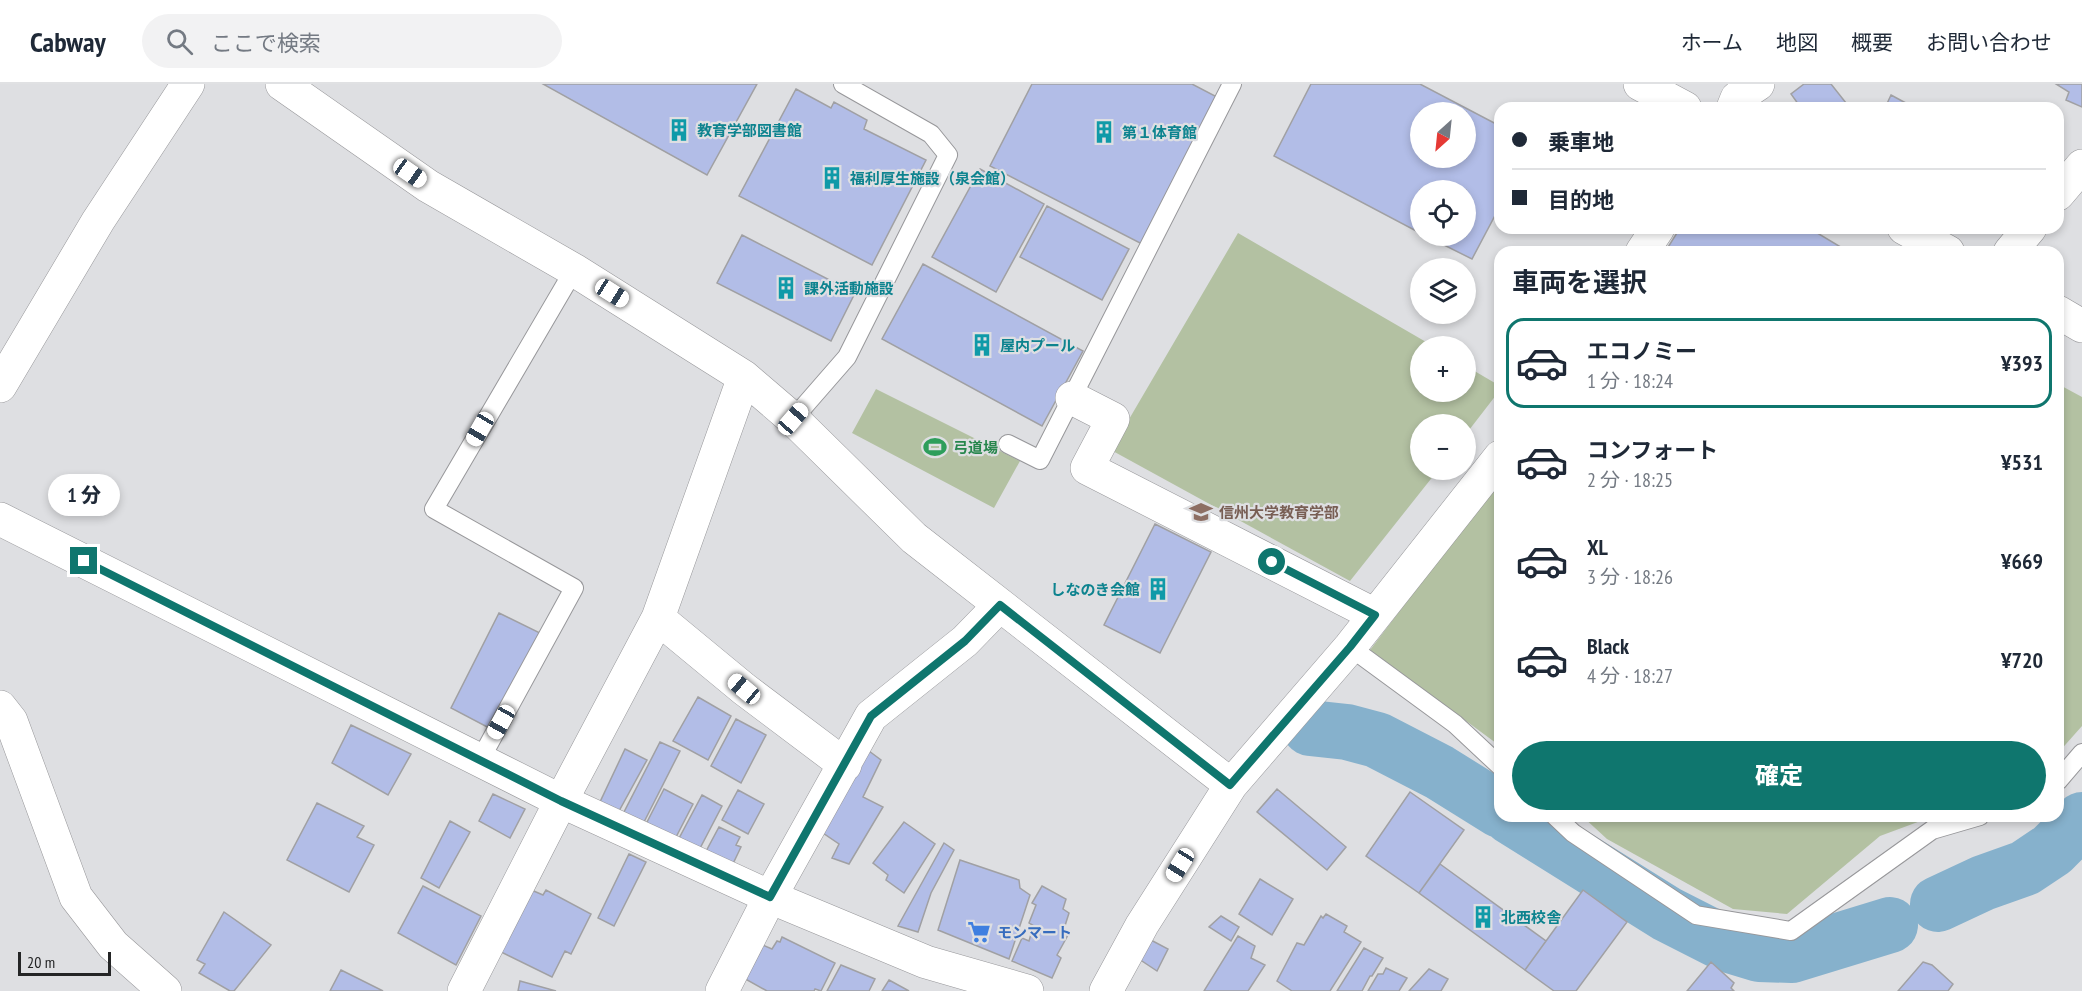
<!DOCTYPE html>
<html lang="ja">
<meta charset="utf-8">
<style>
:root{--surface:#fff;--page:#f2f2f3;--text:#1f2937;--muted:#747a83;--line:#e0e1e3;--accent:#0f766e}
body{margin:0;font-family:"PT Sans Narrow","Noto Sans JP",sans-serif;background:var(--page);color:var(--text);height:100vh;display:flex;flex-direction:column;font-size:22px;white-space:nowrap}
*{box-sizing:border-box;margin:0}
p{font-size:20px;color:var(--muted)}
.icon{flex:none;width:33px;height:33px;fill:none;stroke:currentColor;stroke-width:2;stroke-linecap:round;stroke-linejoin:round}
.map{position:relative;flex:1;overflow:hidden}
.panel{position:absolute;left:1494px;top:162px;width:570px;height:576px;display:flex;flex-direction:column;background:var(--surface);border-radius:18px;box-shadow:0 3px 9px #0003}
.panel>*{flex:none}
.top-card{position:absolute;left:1494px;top:18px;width:570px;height:132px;border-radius:18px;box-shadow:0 3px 9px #0003;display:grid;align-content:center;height:132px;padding:0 18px;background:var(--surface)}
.needle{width:39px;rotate:207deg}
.fabs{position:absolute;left:1410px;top:18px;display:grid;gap:12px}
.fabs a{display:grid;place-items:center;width:66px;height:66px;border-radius:50%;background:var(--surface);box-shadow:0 3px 9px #0003;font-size:30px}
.scale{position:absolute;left:18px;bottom:15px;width:93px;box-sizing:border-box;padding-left:6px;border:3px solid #242526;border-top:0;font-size:16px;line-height:21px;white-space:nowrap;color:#242526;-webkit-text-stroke:4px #dedfe2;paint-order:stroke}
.end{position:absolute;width:27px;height:27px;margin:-14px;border:8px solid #0f766e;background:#fff;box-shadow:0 0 0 3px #fff}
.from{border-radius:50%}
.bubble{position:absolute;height:42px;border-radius:21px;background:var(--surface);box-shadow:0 3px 9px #0003;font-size:20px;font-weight:800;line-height:42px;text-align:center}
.car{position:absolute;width:18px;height:36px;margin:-18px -9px;border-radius:8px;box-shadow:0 0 4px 2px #0007;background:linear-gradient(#fff 24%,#345 0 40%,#fff 0 76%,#345 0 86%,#fff 0)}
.top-card b{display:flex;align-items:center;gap:21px;height:57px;font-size:22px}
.top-card b+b{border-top:2px solid var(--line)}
.top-card i{width:15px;height:15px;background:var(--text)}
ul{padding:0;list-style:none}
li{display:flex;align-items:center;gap:18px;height:90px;margin:0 12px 9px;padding:0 6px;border:3px solid transparent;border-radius:18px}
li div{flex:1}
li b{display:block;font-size:22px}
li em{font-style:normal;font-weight:800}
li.active{border-color:var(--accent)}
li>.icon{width:54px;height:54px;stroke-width:1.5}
h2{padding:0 18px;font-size:27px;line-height:72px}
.cta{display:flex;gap:12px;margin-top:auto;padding:12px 18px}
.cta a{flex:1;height:69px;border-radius:36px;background:var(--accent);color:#fff;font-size:24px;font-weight:800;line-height:69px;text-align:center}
header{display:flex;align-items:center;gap:36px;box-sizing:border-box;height:84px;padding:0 30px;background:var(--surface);border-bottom:2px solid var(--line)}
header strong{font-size:28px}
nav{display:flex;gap:33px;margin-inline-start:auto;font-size:21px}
.search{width:420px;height:54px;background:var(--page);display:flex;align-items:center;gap:15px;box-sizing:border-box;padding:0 21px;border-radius:33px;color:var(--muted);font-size:22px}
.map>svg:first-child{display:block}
.green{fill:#b3c1a2}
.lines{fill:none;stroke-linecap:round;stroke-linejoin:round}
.river{stroke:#86b1cc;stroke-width:56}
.building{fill:#b2bde7;stroke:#a0a0a3;stroke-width:1.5;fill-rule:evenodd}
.lane-casing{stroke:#97979a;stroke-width:20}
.street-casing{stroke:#97979a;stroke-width:34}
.secondary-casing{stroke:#97979a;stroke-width:34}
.highway-casing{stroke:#97979a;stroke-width:34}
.lane{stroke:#fff;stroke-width:18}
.street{stroke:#fff;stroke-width:33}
.secondary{stroke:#fff;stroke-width:33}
.highway{stroke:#fff;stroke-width:33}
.route{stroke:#0f766e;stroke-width:8}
.labels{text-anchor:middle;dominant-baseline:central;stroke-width:4.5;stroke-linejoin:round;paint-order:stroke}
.culture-label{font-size:15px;font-weight:bold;fill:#0d838f;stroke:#dedfe2;text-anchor:start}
.leisure-label{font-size:15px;font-weight:bold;fill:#27864d;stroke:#dedfe2;text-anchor:start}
.education-label{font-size:15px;font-weight:bold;fill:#785e54;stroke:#dedfe2;text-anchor:start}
.shop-label{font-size:15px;font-weight:bold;fill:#366cbe;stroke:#dedfe2;text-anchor:start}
</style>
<header>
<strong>Cabway</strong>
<div class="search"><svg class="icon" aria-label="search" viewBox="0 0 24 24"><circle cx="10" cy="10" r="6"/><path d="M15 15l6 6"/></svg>ここで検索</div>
<nav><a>ホーム</a><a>地図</a><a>概要</a><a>お問い合わせ</a></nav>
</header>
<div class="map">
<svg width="2082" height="907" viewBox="0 0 2082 907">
<rect width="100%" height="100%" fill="#dedfe2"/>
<path class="green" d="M1238,149l195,113h-13v46h46v-26l34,20v4l-34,44v-10h-46v46h18l-88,111 -239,-131z
M2058,300l24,13v329l-24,27z
M876,305l144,72 -26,47 -142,-75z
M1500,395v267l-130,-96z
M1582,732h352l-54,20 -93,78 -54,-5 -126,-70z"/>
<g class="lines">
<path class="river" d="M1310,644l37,4 30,8 62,32 61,38
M1510,732l157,98 59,30 33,10 33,1 98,-30
M1938,820l45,-21 42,-15 27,-18 30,-30"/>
</g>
<path class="building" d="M543,0h214l-50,91z
M1032,0h160l25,13 -75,147 -152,-78z
M1311,0h109l80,42v80l-28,53 -46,-23h40v-46h-46v43l-146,-77zM1420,28h46v46h-46z
M1804,0h27l19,24h-49l-10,-14z
M2056,0h26v23l-16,-7 3,-8z
M796,5l35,19 3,-6 33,18 -3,9 62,31 -54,105 -133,-69z
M1891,11l24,13h-30z
M980,85l64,35 -48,88 -64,-35z
M1047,122l82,43 -27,51 -82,-43z
M1680,144h129l40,24h-184z
M742,151l113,58 -24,48 -114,-58z
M923,180l160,87 -41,75 -160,-87z
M1155,440l56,28 -51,101 -56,-28z
M499,529l41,20 -49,96 -40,-21z
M698,613l33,19 -23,44 -35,-19z
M736,635l30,16 -25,48 -30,-17z
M351,641l60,29 -23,41 -56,-32z
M660,658l20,9 -37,73 -20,-10z
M625,665l22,11 -28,51 -19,-9z
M869,667l12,9 -18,37 20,10 -34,57 -17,-6 7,-14 -19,-13z
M664,705l29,15 -19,37 -29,-15z
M1277,705l69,58 -19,23 -70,-58z
M738,706l26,14 -16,30 -26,-14z
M1410,708l54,38 -45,63 -53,-37z
M493,710l32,15 -15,29 -31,-17z
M702,711l20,11 -25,48 -21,-10z
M317,719l47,23 -7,11 17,8 -25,47 -62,-32z
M450,737l20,11 -31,56 -18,-10z
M904,738l31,22 -31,49 -18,-13 2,-5 -15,-12z
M719,743l21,10 -4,8 5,2 -11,23 -27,-13z
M944,759l10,7 -23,43 -13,39 -20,-6z
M629,770l17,8 -32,64 -16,-8z
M960,776l59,20 1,8 10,7 -21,64 -71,-29z
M1440,780l106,77 -21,29 -106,-77z
M1260,795l33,20 -21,36 -33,-21z
M423,802l58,30 -25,49 -58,-32z
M1042,802l24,13 -3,10 6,4 -6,19 5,3 -11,20 4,3 -9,20 -40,-17 10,-23 7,3 2,-7 5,1 3,-6 -10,-6 7,-18 -4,-2z
M529,805l14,6 3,-5 45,24 -20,40 -6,-3 -13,26 -55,-27z
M1583,806l44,32 -51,69h-22l-29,-21z
M224,828l47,33 -37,46h-4l-31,-18 6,-9 -8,-4z
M1326,830l21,12 -3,6 17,10 -31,49h-38l-15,-10 20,-38 7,2 17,-29 2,2z
M1221,832l18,11 -8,14 -22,-14z
M1238,852l17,10 -4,12 14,7 -17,26h-44z
M782,853l53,26 -14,28 -6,-2 -1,2h-47l-27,-15 18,-33 14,6 5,-8 3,1z
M1149,855l19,10 -11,22 -18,-12z
M1364,864l19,10 -11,18h-2l-8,15h-25z
M1711,878l23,21 -3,5 3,3h-47z
M1923,878l9,3 21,19 -5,7h-50z
M841,881l34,14 -6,12h-42z
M1386,884l21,10 -8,13h-31l10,-17h5z
M1429,885l19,10 -7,12h-32z
M341,886l42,21h-53z
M889,896l20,11h-27z
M520,897l36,10h-38z"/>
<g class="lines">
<g class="lane-casing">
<path id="lane" d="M793,335l54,-62 101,-202 -17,-21 -88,-50
M1008,360l32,16 192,-376
M1350,563l105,77 45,42
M480,676l94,-172 -140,-79 140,-239
M2058,697l24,-28
M1555,732l18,17 123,82 95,16 141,-101 48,-14"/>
</g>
<g class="street-casing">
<path id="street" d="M282,0l146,102 146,84 170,107 49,42 121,119 317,247 119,-138 150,-190
M1733,24l4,-10 21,-14
M2058,110l24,-28
M1642,168l16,-24
M2010,168l20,-24
M0,302l98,-165 90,-137
M1072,314l41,21 -26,49 288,147
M658,534l86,71 101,76
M0,623l11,14 65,176 37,48 52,46
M464,907l97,-190 97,-183 86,-241
M722,907l48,-94 101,-181 94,-75 35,-36
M1106,907l36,-66 89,-140"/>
</g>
<g class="secondary-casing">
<path id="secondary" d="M0,435l561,282 209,96 156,65 101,29"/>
</g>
<g class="highway-casing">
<path id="highway" d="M1640,0l45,24
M1904,144l44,24
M2058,228l24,14"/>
</g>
<use href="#lane" class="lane"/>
<use href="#street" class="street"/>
<use href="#secondary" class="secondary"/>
<use href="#highway" class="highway"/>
</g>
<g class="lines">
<path class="route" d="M84,477l477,240 209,96 101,-181 94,-75 35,-36 230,180 120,-138 25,-32 -103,-53"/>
</g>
<defs>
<g id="building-bare" transform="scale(1.8)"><path d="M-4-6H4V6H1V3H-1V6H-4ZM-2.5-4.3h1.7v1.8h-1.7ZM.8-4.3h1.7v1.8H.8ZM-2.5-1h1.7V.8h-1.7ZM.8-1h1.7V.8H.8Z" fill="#0f9aa8" stroke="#dedfe2" stroke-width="2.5" paint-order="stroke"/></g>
<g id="stadium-bare" transform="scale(1.8)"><path d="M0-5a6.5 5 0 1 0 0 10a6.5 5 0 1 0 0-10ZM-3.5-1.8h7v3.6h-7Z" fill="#2e9e5b" stroke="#dedfe2" stroke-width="2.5" paint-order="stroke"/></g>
<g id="university-bare" transform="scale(1.8)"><path d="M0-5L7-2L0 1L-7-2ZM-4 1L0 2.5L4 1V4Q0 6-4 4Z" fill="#8d6e63" stroke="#dedfe2" stroke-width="2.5" paint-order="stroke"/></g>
<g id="supermarket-bare" transform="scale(1.8)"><path d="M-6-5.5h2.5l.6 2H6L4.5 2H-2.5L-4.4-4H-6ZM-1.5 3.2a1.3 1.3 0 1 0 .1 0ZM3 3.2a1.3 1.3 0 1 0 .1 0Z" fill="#3f7fe0" stroke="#dedfe2" stroke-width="2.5" paint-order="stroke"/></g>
</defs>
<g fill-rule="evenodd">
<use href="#building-bare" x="679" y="46"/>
<use href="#building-bare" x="1104" y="48"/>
<use href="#building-bare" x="832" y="94"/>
<use href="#building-bare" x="786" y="204"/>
<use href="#building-bare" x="982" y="261"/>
<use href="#stadium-bare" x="935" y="363"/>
<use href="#university-bare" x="1201" y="428"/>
<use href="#building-bare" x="1158" y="505"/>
<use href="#building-bare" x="1483" y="833"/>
<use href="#supermarket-bare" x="979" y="848"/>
</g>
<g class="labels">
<g class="culture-label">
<text x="697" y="46">教育学部図書館</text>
<text x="1122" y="48">第１体育館</text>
<text x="850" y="94">福利厚生施設（泉会館）</text>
<text x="804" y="204">課外活動施設</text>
<text x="1000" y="261">屋内プール</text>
<text x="1140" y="505" text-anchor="end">しなのき会館</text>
<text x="1501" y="833">北西校舎</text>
</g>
<g class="leisure-label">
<text x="953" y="363">弓道場</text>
</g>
<g class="education-label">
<text x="1219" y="428">信州大学教育学部</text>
</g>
<g class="shop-label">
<text x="997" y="848">モンマート</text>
</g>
</g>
</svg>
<div class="fabs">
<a><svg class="needle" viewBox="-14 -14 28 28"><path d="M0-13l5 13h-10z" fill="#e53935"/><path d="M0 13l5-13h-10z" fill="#747a83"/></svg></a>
<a><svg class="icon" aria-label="locate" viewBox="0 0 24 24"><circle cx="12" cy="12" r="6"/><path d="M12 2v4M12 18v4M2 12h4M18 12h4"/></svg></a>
<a><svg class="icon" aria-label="layers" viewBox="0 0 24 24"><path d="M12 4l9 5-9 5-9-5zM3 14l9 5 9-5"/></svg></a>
<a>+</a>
<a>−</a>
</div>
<div class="scale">20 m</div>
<i class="end from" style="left:1272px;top:478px"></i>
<i class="end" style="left:84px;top:477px"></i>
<div class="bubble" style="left:48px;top:390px;width:72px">1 分</div>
<i class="car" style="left:410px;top:89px;rotate:125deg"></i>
<i class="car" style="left:612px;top:209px;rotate:122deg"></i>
<i class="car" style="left:793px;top:335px;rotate:41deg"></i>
<i class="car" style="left:480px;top:345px;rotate:210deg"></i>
<i class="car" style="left:744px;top:605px;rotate:310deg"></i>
<i class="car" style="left:501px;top:638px;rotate:209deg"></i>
<i class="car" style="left:1180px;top:781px;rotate:212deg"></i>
<div class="top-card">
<b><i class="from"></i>乗車地</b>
<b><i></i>目的地</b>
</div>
<section class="panel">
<h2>車両を選択</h2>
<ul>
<li class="active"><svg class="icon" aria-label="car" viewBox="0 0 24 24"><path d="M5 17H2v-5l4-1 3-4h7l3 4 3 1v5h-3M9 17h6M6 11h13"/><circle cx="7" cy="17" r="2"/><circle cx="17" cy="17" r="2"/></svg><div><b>エコノミー</b><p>1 分 · 18:24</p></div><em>¥393</em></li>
<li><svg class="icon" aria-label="car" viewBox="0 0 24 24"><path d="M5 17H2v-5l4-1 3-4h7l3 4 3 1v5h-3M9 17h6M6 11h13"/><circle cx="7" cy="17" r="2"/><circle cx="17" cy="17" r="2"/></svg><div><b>コンフォート</b><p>2 分 · 18:25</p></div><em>¥531</em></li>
<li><svg class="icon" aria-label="car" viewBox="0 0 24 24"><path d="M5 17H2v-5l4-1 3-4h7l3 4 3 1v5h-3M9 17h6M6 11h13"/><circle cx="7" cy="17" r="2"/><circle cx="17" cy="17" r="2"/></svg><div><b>XL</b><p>3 分 · 18:26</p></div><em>¥669</em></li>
<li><svg class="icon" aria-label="car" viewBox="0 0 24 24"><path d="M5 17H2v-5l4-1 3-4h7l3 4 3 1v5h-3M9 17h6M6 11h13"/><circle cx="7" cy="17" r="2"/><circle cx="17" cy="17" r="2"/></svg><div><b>Black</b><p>4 分 · 18:27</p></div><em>¥720</em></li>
</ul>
<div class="cta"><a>確定</a></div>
</section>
</div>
